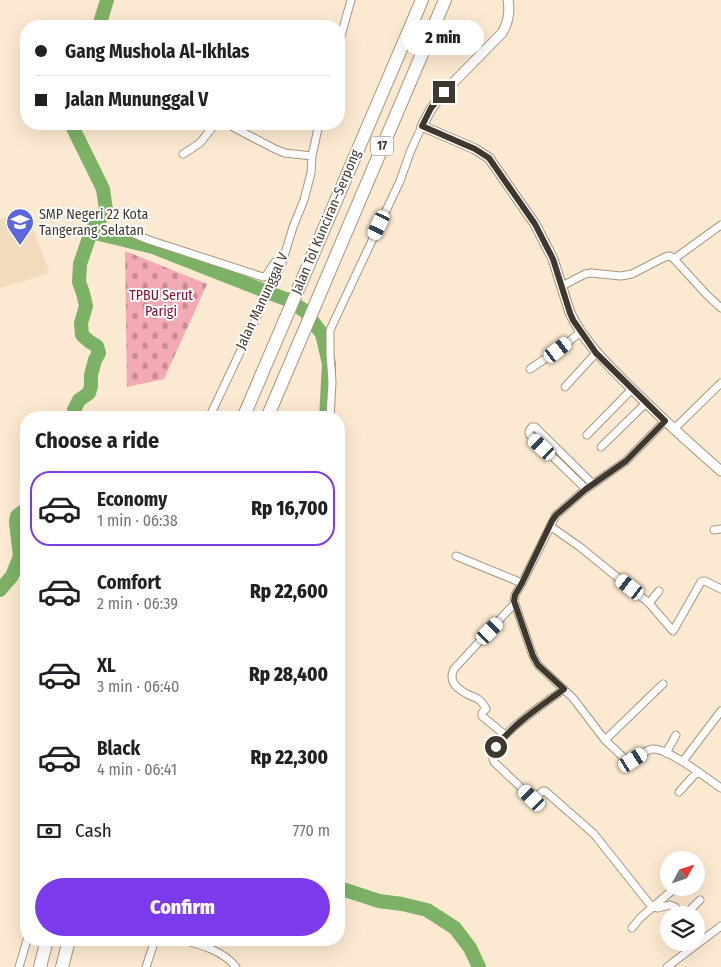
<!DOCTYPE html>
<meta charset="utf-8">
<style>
:root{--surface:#fff;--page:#f2f2f2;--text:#202124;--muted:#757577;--line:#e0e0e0;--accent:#7c3aed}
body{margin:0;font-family:"Fira Sans Condensed",sans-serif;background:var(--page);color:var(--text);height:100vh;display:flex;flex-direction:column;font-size:19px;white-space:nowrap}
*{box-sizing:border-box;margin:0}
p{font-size:16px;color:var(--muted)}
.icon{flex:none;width:28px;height:28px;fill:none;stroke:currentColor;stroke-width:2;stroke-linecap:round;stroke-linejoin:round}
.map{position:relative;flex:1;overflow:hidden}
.drawer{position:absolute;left:20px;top:411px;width:325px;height:535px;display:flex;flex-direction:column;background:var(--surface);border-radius:20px;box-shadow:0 5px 20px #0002}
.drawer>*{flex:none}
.guide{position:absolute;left:20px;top:20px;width:325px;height:110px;border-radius:20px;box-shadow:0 5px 20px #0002;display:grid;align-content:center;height:110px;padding:0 15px;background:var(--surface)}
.needle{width:32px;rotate:50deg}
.buttons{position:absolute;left:660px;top:851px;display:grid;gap:10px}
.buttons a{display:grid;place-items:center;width:45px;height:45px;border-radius:50%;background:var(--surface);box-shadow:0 5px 20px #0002;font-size:25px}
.end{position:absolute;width:22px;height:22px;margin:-11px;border:6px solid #3f382f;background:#fff;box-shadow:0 0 0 2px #fff}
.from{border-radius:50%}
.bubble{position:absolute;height:35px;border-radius:18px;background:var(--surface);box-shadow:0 5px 20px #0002;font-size:16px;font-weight:800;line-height:35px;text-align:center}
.car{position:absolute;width:15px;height:30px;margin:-15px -8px;border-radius:6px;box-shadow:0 0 4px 1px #0007;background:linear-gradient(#fff 24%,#345 0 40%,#fff 0 76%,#345 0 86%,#fff 0)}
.guide b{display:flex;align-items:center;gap:18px;height:48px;font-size:19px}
.guide b+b{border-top:1px solid var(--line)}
.guide i{width:12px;height:12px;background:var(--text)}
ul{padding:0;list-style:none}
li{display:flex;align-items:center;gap:15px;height:75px;margin:0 10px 8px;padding:0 5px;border:2px solid transparent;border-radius:20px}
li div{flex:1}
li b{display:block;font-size:19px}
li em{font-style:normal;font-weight:800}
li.selected{border-color:var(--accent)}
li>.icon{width:45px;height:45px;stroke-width:1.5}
h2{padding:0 15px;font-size:22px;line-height:60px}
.pay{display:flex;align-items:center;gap:12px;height:55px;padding:0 15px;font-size:19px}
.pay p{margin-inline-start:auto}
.primary-button{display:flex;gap:10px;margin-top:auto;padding:10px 15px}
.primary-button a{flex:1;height:58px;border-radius:30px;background:var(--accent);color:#fff;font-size:20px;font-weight:800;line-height:58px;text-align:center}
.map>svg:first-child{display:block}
.built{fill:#f2dbbd}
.cemetery{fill:url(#cemetery-stones)}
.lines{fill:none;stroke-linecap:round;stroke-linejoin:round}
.river{stroke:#7db266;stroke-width:14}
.minor-casing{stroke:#a79680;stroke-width:9}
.tertiary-casing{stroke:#a79680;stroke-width:11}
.motorway-casing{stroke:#a79680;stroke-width:14}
.minor{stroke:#fff;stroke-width:7}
.tertiary{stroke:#fff;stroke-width:9}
.motorway{stroke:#fff;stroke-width:12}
.route{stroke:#3f382f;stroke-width:6}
.labels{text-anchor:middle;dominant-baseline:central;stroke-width:4;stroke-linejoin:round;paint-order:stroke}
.shield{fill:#fff;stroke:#79746d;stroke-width:1}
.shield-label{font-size:12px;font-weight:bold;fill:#3f382f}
.poi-label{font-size:14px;fill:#3f382f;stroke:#fff;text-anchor:start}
.street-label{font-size:14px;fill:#3f382f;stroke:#fff}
.park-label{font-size:14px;fill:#840f34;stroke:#fff}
</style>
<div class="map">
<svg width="721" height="967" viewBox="0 0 721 967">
<defs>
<pattern id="cemetery-stones" width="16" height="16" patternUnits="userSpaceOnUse" patternTransform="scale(1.25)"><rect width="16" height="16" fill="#f3aab4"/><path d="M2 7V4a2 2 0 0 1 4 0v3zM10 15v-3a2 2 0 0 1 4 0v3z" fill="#c68b93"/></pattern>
</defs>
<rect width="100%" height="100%" fill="#fce9d1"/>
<path class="built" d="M26,211l24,62 -50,15v-69z"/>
<path class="cemetery" d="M125,251l82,33 -43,95 -37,8z"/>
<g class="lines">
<path class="river" d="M99,26l8,-26
M71,124l32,65 3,21 -15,22 62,15 135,53 17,11 17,23 7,30 -3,54
M74,418v-8l5,-10 10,-7 2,-7v-11l4,-15 4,-7 -2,-7 -7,-4 -8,-7 -1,-12 5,-17 -3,-13 -4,-11 1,-18 11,-32
M0,590l12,-14 8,-20 -4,-34 1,-6 5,-4h4
M339,888l40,13 23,3 25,6 28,18 15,20 9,19"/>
<g class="minor-casing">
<path id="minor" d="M339,43l12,-43
M227,124l48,25 10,4 27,3
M183,154l17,-11 15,-19
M127,231l22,9 114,37 3,-1 9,-14 2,-1 5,2
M674,259l47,-34
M562,286l23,-12 6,-1 30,3 11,-2 33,-17 5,-1 4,3 33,36 14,13
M530,369l28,-19 23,-18
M565,387l31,-34
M209,418l73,-155 11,-36 11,-27 7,-27 1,-17 7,-32
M330,418l2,-36 -2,-29v-23l70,-149 11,-31 11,-24
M665,421l-39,40 -40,28 -30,26 -34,68 -7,12 -1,6 19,55 5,9 35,33 32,42 20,19c12,4 17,-9 28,-10 15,-1 55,30 68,39
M674,429l47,-46
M587,435l45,-46
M601,447l45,-44
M586,489l-57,-55v-3l3,-4h3l58,57
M550,526l30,21 69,56 24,28 28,-49 2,-1h2l16,8
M714,530l7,-1
M456,556l66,27
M649,603l10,-12
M564,689c-17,13 -67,45 -71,65 -1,3 0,5 1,8l38,36 3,-1 8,-6h2l49,43 58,73 6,1 12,-3 5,2 7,8
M505,735l-23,-19v-3l4,-4c-2,-4 -5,-8 -8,-10 -3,-2 -8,-3 -11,-5 -11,-6 -19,-13 -13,-25l60,-65
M605,740l58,-56
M666,753l10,-18
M683,761l38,-50
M679,792l18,-20
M685,915l15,-15
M632,928l8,-10 35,-30
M696,931l7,8
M183,940c19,5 40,11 53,27
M19,967l8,-27
M146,967l9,-27
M667,967l54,-41"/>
</g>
<g class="tertiary-casing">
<path id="tertiary" d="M508,0c2,11 0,23 -6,33l-58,59 -13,17 -9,17 53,23 14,9 46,66 18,35 17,54c14,29 36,50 58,72 30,30 61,58 93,86"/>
</g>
<g class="motorway-casing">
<path id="motorway" d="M243,418l179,-418
M267,418l178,-418
M40,967l7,-27
M62,967l7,-27"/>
</g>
<use href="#minor" class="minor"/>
<use href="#tertiary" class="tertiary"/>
<use href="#motorway" class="motorway"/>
</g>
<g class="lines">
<path class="route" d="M444,92l-13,16 -9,18 53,23 14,9 46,66 18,35 17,54 3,7 23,33 69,68 -39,40 -40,28 -30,26 -4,6 -30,62 -7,12 -1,6 19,55 5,9 26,24c-24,18 -50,34 -68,58"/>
</g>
<defs>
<g id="school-pin" transform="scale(1.4375)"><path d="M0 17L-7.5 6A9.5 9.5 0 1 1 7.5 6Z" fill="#5c66dd" stroke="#fff"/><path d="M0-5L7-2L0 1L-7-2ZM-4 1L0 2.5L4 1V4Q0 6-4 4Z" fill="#fff"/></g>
</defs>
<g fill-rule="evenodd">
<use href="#school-pin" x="20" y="222"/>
</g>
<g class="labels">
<rect class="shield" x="371" y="136.5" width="22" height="19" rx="4"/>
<g class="shield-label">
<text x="382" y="146">17</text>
</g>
<g class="poi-label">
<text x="39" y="214">SMP Negeri 22 Kota<tspan x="39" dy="16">Tangerang Selatan</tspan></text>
</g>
<g class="street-label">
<text transform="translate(326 222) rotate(-67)">Jalan Tol Kunciran–Serpong</text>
<text transform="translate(262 301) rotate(-65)">Jalan Manunggal V</text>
</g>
<g class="park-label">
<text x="161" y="295">TPBU Serut<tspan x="161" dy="16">Parigi</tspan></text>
</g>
</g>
</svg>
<div class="buttons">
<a><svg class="needle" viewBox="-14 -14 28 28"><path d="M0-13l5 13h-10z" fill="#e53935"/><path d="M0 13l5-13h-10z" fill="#757577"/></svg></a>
<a><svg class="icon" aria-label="layers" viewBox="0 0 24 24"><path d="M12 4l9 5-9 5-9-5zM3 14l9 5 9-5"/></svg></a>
</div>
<i class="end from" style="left:496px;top:747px"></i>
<i class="end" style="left:444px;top:92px"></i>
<div class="bubble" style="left:402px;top:20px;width:82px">2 min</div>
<i class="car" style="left:379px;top:225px;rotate:205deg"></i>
<i class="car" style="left:558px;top:350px;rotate:52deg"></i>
<i class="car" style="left:542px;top:447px;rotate:313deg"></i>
<i class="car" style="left:630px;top:587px;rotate:308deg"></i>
<i class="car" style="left:490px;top:631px;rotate:44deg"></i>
<i class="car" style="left:633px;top:760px;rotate:57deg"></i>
<i class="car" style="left:532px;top:798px;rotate:314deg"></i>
<div class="guide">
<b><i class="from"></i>Gang Mushola Al-Ikhlas</b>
<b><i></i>Jalan Mununggal V</b>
</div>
<section class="drawer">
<h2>Choose a ride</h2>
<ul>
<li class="selected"><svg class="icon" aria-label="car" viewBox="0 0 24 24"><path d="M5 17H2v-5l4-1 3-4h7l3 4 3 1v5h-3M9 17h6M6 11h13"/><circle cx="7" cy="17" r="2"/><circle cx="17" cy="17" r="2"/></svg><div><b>Economy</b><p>1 min · 06:38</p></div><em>Rp 16,700</em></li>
<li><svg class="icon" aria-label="car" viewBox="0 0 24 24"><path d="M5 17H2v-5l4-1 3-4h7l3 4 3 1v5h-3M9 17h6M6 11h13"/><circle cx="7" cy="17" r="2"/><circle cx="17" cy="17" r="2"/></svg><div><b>Comfort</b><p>2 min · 06:39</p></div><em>Rp 22,600</em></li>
<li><svg class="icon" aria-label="car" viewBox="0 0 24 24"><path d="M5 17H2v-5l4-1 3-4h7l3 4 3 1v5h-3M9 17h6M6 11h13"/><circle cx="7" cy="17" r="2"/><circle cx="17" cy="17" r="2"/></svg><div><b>XL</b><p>3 min · 06:40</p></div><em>Rp 28,400</em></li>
<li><svg class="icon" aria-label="car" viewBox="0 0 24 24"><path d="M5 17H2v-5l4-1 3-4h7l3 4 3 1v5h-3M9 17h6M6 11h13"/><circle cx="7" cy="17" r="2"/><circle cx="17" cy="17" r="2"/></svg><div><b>Black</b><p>4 min · 06:41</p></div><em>Rp 22,300</em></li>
</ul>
<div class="pay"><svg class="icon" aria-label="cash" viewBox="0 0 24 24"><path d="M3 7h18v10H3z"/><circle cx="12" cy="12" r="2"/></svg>Cash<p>770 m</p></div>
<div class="primary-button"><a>Confirm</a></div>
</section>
</div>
